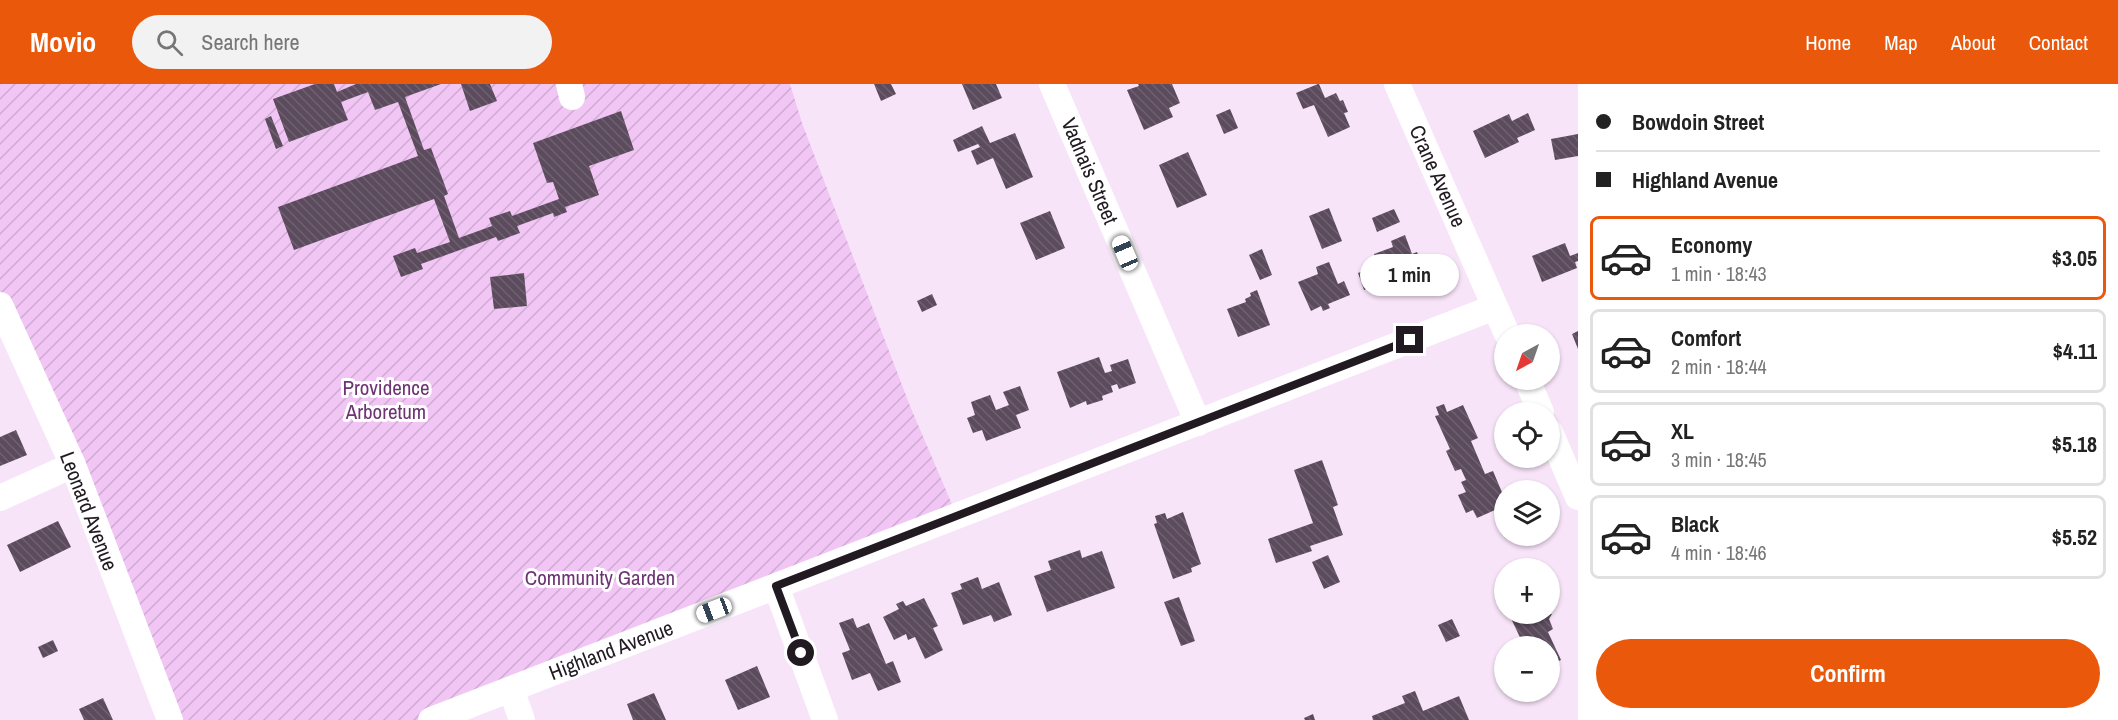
<!DOCTYPE html>
<meta charset="utf-8">
<style>
:root{--surface:#fff;--page:#f2f2f2;--text:#222;--muted:#767676;--line:#e0e0e0;--accent:#ea580c}
body{margin:0;font-family:"Archivo Narrow",sans-serif;background:var(--page);color:var(--text);height:100vh;display:flex;flex-direction:column;font-size:22px;white-space:nowrap}
*{box-sizing:border-box;margin:0}
p{font-size:20px;color:var(--muted)}
.icon{flex:none;width:33px;height:33px;fill:none;stroke:currentColor;stroke-width:2;stroke-linecap:round;stroke-linejoin:round}
.map{position:relative;flex:1;overflow:hidden}
.panel{display:flex;flex-direction:column;background:var(--surface);width:540px}
.panel>*{flex:none}
.top-card{display:grid;align-content:center;height:132px;padding:0 18px;background:var(--surface)}
.needle{width:39px;rotate:220deg}
.fabs{position:absolute;left:1494px;top:240px;display:grid;gap:12px}
.fabs a{display:grid;place-items:center;width:66px;height:66px;border-radius:50%;background:var(--surface);box-shadow:0 2px 4px #0004;font-size:30px}
.end{position:absolute;width:27px;height:27px;margin:-14px;border:8px solid #211a21;background:#fff;box-shadow:0 0 0 3px #fff}
.from{border-radius:50%}
.bubble{position:absolute;height:42px;border-radius:21px;background:var(--surface);box-shadow:0 2px 4px #0004;font-size:20px;font-weight:700;line-height:42px;text-align:center}
.car{position:absolute;width:18px;height:36px;margin:-18px -9px;border-radius:8px;box-shadow:0 0 4px 2px #0007;background:linear-gradient(#fff 24%,#345 0 40%,#fff 0 76%,#345 0 86%,#fff 0)}
.top-card b{display:flex;align-items:center;gap:21px;height:57px;font-size:22px}
.top-card b+b{border-top:2px solid var(--line)}
.top-card i{width:15px;height:15px;background:var(--text)}
ul{padding:0;list-style:none}
li{display:flex;align-items:center;gap:18px;height:84px;margin:0 12px 9px;padding:0 6px;border:3px solid var(--line);border-radius:9px}
li div{flex:1}
li b{display:block;font-size:22px}
li em{font-style:normal;font-weight:700}
li.on{border-color:var(--accent)}
li>.icon{width:54px;height:54px;stroke-width:1.5}
.cta{display:flex;gap:12px;margin-top:auto;padding:12px 18px}
.cta a{flex:1;height:69px;border-radius:36px;background:var(--accent);color:#fff;font-size:24px;font-weight:700;line-height:69px;text-align:center}
header{display:flex;align-items:center;gap:36px;box-sizing:border-box;height:84px;padding:0 30px;background:var(--accent);color:#fff}
header strong{font-size:28px}
nav{display:flex;gap:33px;margin-inline-start:auto;font-size:21px}
.search{width:420px;height:54px;background:var(--page);display:flex;align-items:center;gap:15px;box-sizing:border-box;padding:0 21px;border-radius:33px;color:var(--muted);font-size:22px}
main{display:flex;flex:1;min-height:0}
.map>svg:first-child{display:block}
.garden{fill:url(#garden-furrows)}
.building{fill:url(#building-back-hatch)}
.lines{fill:none;stroke-linecap:round;stroke-linejoin:round}
.minor{stroke:#fff;stroke-width:26}
.route{stroke:#211a21;stroke-width:8}
.labels{text-anchor:middle;dominant-baseline:central;stroke-width:6;stroke-linejoin:round;paint-order:stroke}
.street-label{font-size:21px;fill:#211a21;stroke:#fff}
.park-label{font-size:21px;fill:#6e3375;stroke:#fff}
</style>
<header>
<strong>Movio</strong>
<div class="search"><svg class="icon" aria-label="search" viewBox="0 0 24 24"><circle cx="10" cy="10" r="6"/><path d="M15 15l6 6"/></svg>Search here</div>
<nav><a>Home</a><a>Map</a><a>About</a><a>Contact</a></nav>
</header>
<main>
<div class="map">
<svg width="1578" height="636" viewBox="0 0 1578 636">
<defs>
<pattern id="garden-furrows" width="10" height="10" patternUnits="userSpaceOnUse" patternTransform="scale(1.5)"><rect width="10" height="10" fill="#f1c6f5"/><path d="M-1 1l2-2M0 10L10 0M9 11l2-2" fill="none" stroke="#ceaad2"/></pattern>
<pattern id="building-back-hatch" width="6" height="6" patternUnits="userSpaceOnUse" patternTransform="scale(1.5)"><rect width="6" height="6" fill="#5b4b5d"/><path d="M-1 5l2 2M0 0l6 6M5-1l2 2" fill="none" stroke="#6e6170"/></pattern>
</defs>
<rect width="100%" height="100%" fill="#f8e4f9"/>
<path class="garden" d="M0,0h790l12,39 108,283 47,110 -526,204h-261l-170,-414z"/>
<path class="building" d="M315,0h19l3,8 19,-8h85l-36,13 19,53 7,-2 17,46 -4,2 15,42 33,-12 -3,-8 21,-7 2,5 47,-17 -6,-17 -6,1 -14,-40 88,-32 13,39 -45,16 10,29 -34,12 2,5 -13,5 -1,-4 -36,13 3,7 -22,8 -2,-4 -75,27 2,5 -22,8 -8,-21 22,-8 2,5 33,-11 -16,-43 -140,51 -16,-43 140,-51 -20,-54 -23,8 -7,-18 -27,10 7,18 -59,22 -16,-43z
M461,0h29l7,17 -27,10z
M874,0h17l5,10 -15,7z
M962,0h34l6,14 -29,12z
M1138,0h34l8,19 -11,5 4,9 -29,13 -17,-40 12,-4z
M1318,0h1l6,14 11,-5 4,8 3,-1 5,12 -4,1 6,14 -22,10 -14,-32 -11,4 -7,-16z
M1230,25l8,19 -14,6 -8,-19z
M1528,29l7,17 -18,8 2,4 -34,16 -12,-27 36,-17 3,7z
M271,32l12,30 -7,3 -11,-30z
M982,42l8,17 25,-10 18,44 -27,12 -13,-31 -16,7 -6,-14 9,-4 -2,-3 -20,8 -5,-12z
M1578,50v22l-23,4 -4,-21z
M1188,68l19,43 -30,13 -18,-43z
M1329,124l13,33 -20,8 -13,-33z
M1394,125l6,13 -23,10 -5,-14z
M1050,127l15,37 -29,12 -16,-37z
M1405,151l7,19 5,-2 6,16 -59,22 -6,-17 20,-8 -4,-11 19,-7 -2,-6z
M1565,159l5,13 8,-3v8l-3,1 2,6 -35,14 -10,-26z
M1262,165l10,26 -12,5 -11,-25z
M1329,178l9,22 6,-3 6,14 -22,9 2,4 -7,3 -2,-5 -10,5 -13,-29 20,-8 -2,-7z
M524,189l3,33 -33,3 -4,-32z
M1257,206l13,35 -32,12 -11,-28 19,-7 -1,-3 6,-3 -1,-3z
M932,210l5,11 -15,7 -5,-11z
M1578,247v18l-6,-15z
M1099,273l6,16 7,-2 -2,-6 18,-6 8,24 -17,6 -2,-5 -6,2 2,6 -11,4 1,4 -16,5 -1,-4 -16,7 -13,-36z
M1020,302l9,24 -13,5 5,13 -35,13 -4,-11 -9,3 -6,-15 8,-3 -4,-13 19,-7 6,15 13,-5 -6,-13z
M1444,320l3,8 16,-7 15,33 -7,3 14,33 8,-3 11,26v9l-27,12 -4,-8 -7,3 -8,-18 8,-3 -5,-10 5,-2 -5,-11 -6,2 -9,-20 4,-2 -15,-33 4,-1 -3,-8z
M16,346l11,25 -27,11v-29z
M1322,376l16,45 -5,2 10,28 -33,11 2,5 -36,12 -8,-24 45,-16 -19,-53z
M1183,428l18,52 -10,4 1,4 -19,7 -19,-55 3,-1 -2,-7 10,-3 2,6z
M58,437l13,26 -51,25 -13,-27z
M1080,466l2,8 20,-7 13,37 -68,24 -13,-36 17,-6 -3,-9z
M1328,471l12,27 -16,7 -12,-27z
M978,493l4,12 17,-7 13,33 -18,7 -3,-7 -28,10 -12,-32 11,-4 -2,-5z
M1179,513l16,44 -14,5 -17,-44z
M924,514l14,28 -5,2 10,22 -18,9 -10,-22 -7,3 -2,-6 -12,6 -11,-23 16,-8 -3,-5 7,-3 3,5z
M1509,530h43l-3,5 4,10 -5,3 13,28 -11,5v-19h-26z
M853,534l4,10 12,-5 17,41 7,-3 8,21 -23,9 -8,-18 -18,7 -10,-27 8,-3 -11,-27z
M1452,535l8,17 -14,6 -8,-17z
M53,556l5,11 -15,7 -5,-11z
M757,582l13,31 -32,13 -13,-30z
M1415,607l8,20 36,-15 10,24h-96l-1,-4 33,-13 -3,-7z
M654,609l12,27h-33l-6,-16z
M103,614l10,22h-29l-5,-11z
M1313,630l2,6h-10l-1,-2z"/>
<g class="lines">
<path class="minor" d="M569,0l3,13
M1052,0l146,339
M1397,0l110,250
M0,221l73,160 97,255
M1527,296l14,32
M1550,348l28,65
M0,414l73,-33
M776,502l49,134
M511,605l11,31
M431,636l1064,-413"/>
</g>
<g class="lines">
<path class="route" d="M801,569l-25,-67 634,-246"/>
</g>
<g class="labels">
<g class="street-label">
<text transform="translate(1090 87) rotate(67)">Vadnais Street</text>
<text transform="translate(1438 92) rotate(66)">Crane Avenue</text>
<text transform="translate(89 427) rotate(69)">Leonard Avenue</text>
<text transform="translate(611 566) rotate(-21)">Highland Avenue</text>
</g>
<g class="park-label">
<text x="386" y="303">Providence<tspan x="386" dy="24">Arboretum</tspan></text>
<text x="600" y="493">Community Garden</text>
</g>
</g>
</svg>
<div class="fabs">
<a><svg class="needle" viewBox="-14 -14 28 28"><path d="M0-13l5 13h-10z" fill="#e53935"/><path d="M0 13l5-13h-10z" fill="#767676"/></svg></a>
<a><svg class="icon" aria-label="locate" viewBox="0 0 24 24"><circle cx="12" cy="12" r="6"/><path d="M12 2v4M12 18v4M2 12h4M18 12h4"/></svg></a>
<a><svg class="icon" aria-label="layers" viewBox="0 0 24 24"><path d="M12 4l9 5-9 5-9-5zM3 14l9 5 9-5"/></svg></a>
<a>+</a>
<a>−</a>
</div>
<i class="end from" style="left:801px;top:569px"></i>
<i class="end" style="left:1410px;top:256px"></i>
<div class="bubble" style="left:1360px;top:170px;width:99px">1 min</div>
<i class="car" style="left:1125px;top:169px;rotate:337deg"></i>
<i class="car" style="left:714px;top:526px;rotate:249deg"></i>
</div>
<section class="panel">
<div class="top-card">
<b><i class="from"></i>Bowdoin Street</b>
<b><i></i>Highland Avenue</b>
</div>
<ul>
<li class="on"><svg class="icon" aria-label="car" viewBox="0 0 24 24"><path d="M5 17H2v-5l4-1 3-4h7l3 4 3 1v5h-3M9 17h6M6 11h13"/><circle cx="7" cy="17" r="2"/><circle cx="17" cy="17" r="2"/></svg><div><b>Economy</b><p>1 min · 18:43</p></div><em>$3.05</em></li>
<li><svg class="icon" aria-label="car" viewBox="0 0 24 24"><path d="M5 17H2v-5l4-1 3-4h7l3 4 3 1v5h-3M9 17h6M6 11h13"/><circle cx="7" cy="17" r="2"/><circle cx="17" cy="17" r="2"/></svg><div><b>Comfort</b><p>2 min · 18:44</p></div><em>$4.11</em></li>
<li><svg class="icon" aria-label="car" viewBox="0 0 24 24"><path d="M5 17H2v-5l4-1 3-4h7l3 4 3 1v5h-3M9 17h6M6 11h13"/><circle cx="7" cy="17" r="2"/><circle cx="17" cy="17" r="2"/></svg><div><b>XL</b><p>3 min · 18:45</p></div><em>$5.18</em></li>
<li><svg class="icon" aria-label="car" viewBox="0 0 24 24"><path d="M5 17H2v-5l4-1 3-4h7l3 4 3 1v5h-3M9 17h6M6 11h13"/><circle cx="7" cy="17" r="2"/><circle cx="17" cy="17" r="2"/></svg><div><b>Black</b><p>4 min · 18:46</p></div><em>$5.52</em></li>
</ul>
<div class="cta"><a>Confirm</a></div>
</section>
</main>
